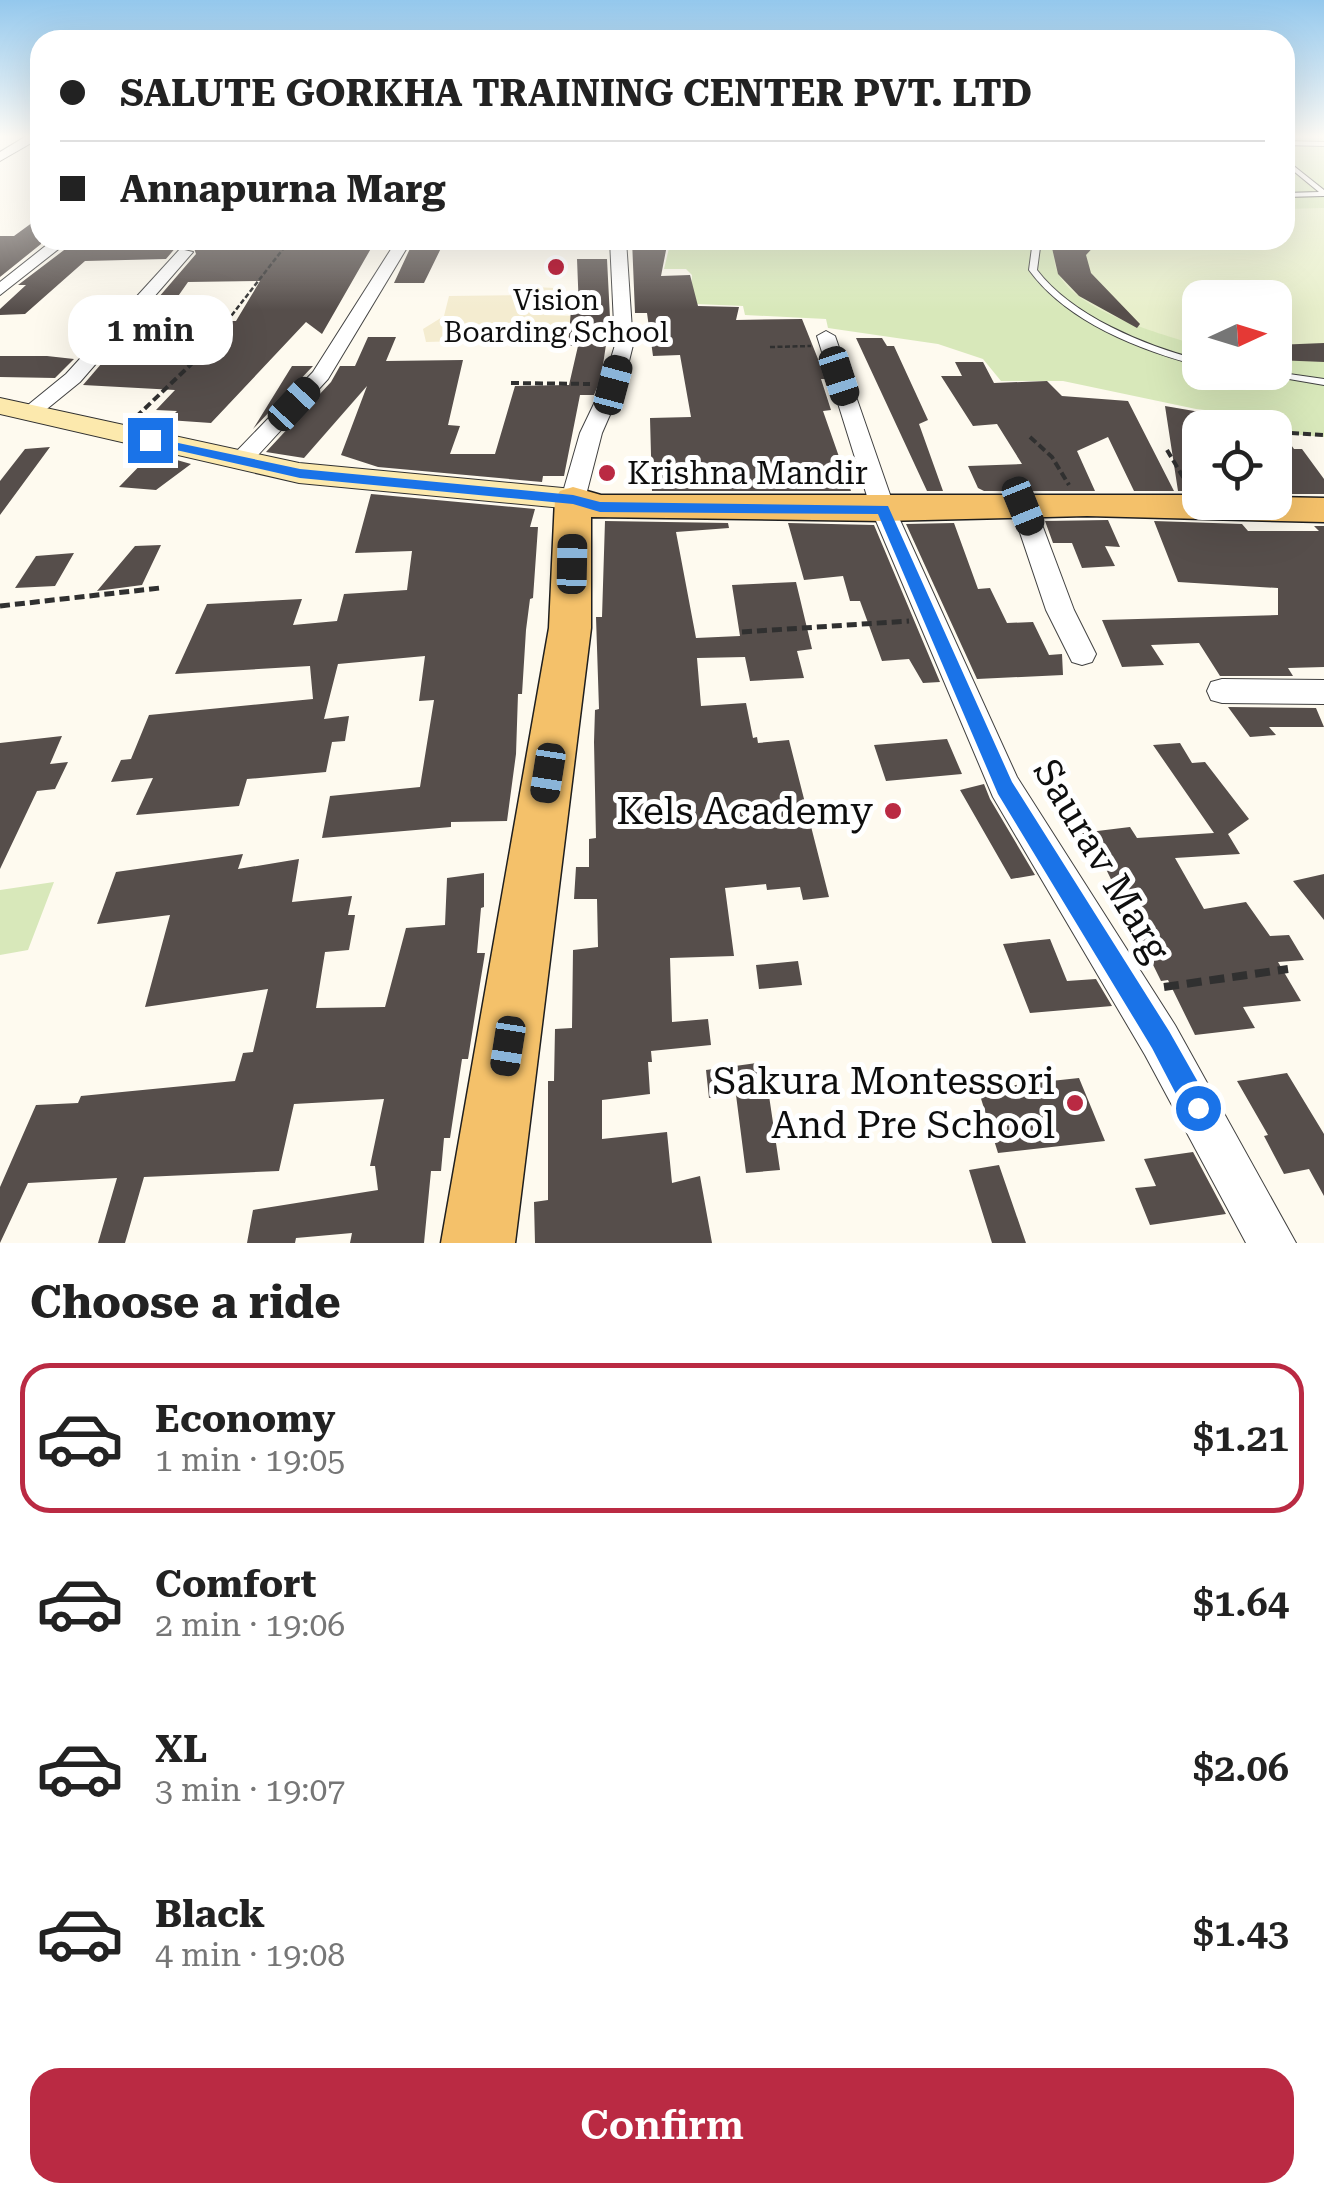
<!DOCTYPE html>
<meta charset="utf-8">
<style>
:root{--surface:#fff;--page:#f2f2f2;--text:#222;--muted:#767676;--line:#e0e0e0;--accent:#ba2a43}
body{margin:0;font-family:"Roboto Serif",serif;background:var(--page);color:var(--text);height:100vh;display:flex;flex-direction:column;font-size:38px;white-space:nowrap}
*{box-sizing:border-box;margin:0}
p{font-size:32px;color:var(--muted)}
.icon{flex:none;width:55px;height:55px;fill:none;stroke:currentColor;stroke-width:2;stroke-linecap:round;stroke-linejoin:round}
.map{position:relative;height:1243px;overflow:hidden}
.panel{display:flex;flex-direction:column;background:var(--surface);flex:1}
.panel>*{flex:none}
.banner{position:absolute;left:30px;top:30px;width:1265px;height:220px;border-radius:30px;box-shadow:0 10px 40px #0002;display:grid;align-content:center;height:220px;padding:0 30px;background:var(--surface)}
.needle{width:65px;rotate:86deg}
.buttons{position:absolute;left:1182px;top:280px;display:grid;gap:20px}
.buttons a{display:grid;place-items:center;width:110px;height:110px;border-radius:20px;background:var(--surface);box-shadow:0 10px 40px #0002;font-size:50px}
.end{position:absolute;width:45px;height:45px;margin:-22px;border:12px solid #1a73e8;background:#fff;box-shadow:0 0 0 5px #fff}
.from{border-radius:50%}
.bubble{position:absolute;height:70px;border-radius:30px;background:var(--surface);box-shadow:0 10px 40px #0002;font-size:32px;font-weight:600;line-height:70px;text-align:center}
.car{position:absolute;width:30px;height:60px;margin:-30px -15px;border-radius:12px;box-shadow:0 0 8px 2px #0007;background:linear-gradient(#222 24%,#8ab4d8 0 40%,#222 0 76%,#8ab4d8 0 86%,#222 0)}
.banner b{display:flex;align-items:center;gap:35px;height:95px;font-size:38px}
.banner b+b{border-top:2px solid var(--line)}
.banner i{width:25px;height:25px;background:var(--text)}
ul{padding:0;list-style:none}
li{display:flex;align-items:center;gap:30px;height:150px;margin:0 20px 15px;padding:0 10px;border:5px solid transparent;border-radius:30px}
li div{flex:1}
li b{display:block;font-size:38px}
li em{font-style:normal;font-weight:600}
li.current{border-color:var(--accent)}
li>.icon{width:90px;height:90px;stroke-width:1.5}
h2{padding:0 30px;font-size:45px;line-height:120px}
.action{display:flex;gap:20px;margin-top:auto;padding:20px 30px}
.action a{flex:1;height:115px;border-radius:30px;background:var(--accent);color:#fff;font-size:40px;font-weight:600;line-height:115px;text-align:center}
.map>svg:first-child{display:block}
.farmland{fill:#f4ecd0}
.green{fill:#d8e8ba;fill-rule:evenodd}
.pitch{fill:#e8efcb}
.building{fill:#564e4b;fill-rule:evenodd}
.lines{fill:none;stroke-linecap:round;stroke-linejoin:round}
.lane-casing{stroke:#414141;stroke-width:2}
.street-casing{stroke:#414141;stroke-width:2}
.secondary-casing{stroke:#303030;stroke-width:2}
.primary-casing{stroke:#1f1f1f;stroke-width:3}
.path-far3{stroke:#303030;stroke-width:2.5;stroke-dasharray:5 2.5;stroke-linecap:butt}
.path-far2{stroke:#303030;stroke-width:4;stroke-dasharray:8 4;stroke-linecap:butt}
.path-far1{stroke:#303030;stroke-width:5;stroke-dasharray:10 5;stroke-linecap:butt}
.path{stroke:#303030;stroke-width:8;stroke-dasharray:15 8;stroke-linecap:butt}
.lane{fill:#fff;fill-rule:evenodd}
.street{fill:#fff;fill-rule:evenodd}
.secondary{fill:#fce9ad;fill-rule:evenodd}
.primary{fill:#f4c16a;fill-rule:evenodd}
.route{fill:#1a73e8}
.poi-dot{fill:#ba2a43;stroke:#fff;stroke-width:4}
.labels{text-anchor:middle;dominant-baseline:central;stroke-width:10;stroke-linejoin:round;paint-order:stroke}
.far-poi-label{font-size:28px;fill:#0e0e0e;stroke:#fff}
.poi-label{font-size:32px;fill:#0e0e0e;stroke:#fff;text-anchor:start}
.near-poi-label{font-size:38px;fill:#0e0e0e;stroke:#fff;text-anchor:end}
.near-street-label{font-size:38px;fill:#0e0e0e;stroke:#fff}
</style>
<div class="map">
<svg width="1324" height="1243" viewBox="0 0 1324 1243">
<rect width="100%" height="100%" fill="#fefaef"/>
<path class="farmland" d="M535,287l20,1 -11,27 65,2 2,20 -185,5 -3,-13 21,-13 5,-20 77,-1z"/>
<path class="green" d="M1285,135h39v302l-33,-3 -10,-15 -85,-10 -133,-28h-62l-18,-22 -45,-15 -110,-16 -2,-9 -81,-4 -2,-9 -47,-2 -5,-9 1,-20 -6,-6h-22l7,-29h614zM1200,298h75v74h-75z
M54,882l-26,68 -28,5v-65z"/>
<path class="pitch" d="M1324,208v154l-49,-2v-62h-75v48c-38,-12 -127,-35 -143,-75 -3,-7 -3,-16 -5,-23l8,-8h225v-31z"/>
<path class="building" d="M40,217l1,27 -41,33v-41h14z
M134,240h152l42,2 -3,4 48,-1 -51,89 -16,-12 -95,101 -43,-3 9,-9 -21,-1 19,-20 -92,-5 113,-131 -2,-6 -17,-2 -11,13 -81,2 -60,53 -25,1v-6l26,-24h-8l54,-41zM260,281l-24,40 -76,1 28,-40z
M414,240h31l-21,43h-30z
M632,240h36l-7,36 29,-1 8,31 41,1 -3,13 66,-1 24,60h-5l10,31 -8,1 28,80h-199l-2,-73 41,-1 -11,-62 -27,1 -6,-43h-12z
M1060,240h40l-14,15 5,18 49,51 -3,4 -58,-32 -21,-22 -6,-26z
M577,259h30l3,59 -9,60 -7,17h-14l-16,81h-21l-1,6 -164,-15 -37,-12 26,-69 -63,72 -38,-6 65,-70 9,-16h15l13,-29h28l-10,24 77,-1 -15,65 12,1 -10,28h45l20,-68 54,-1 9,-39h-10l3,-36h8z
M856,338h26l5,8h7l34,74 -9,4 24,67h-16z
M1324,343v19l-49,-2v-15z
M0,356h47l27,3 -19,19 -55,-1z
M955,362h28l11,21 53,-2 15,15 66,5 46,90h-40l-26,-54 -31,14 18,40h-111l-6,-3 -10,-22 54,-2 -25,-40 -24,2 -32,-50h21z
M292,366h21l-60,63z
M1165,406l35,6v79h-22z
M1275,422l19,27h8l22,30v15h-35l-14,-19z
M50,447l-50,68v-34l25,-32z
M152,453l39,11 -35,26 -37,-3z
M371,494l164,15 -5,18h8l-5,71 -3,1 -4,31 -4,64h-4l-2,60 -9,67 -56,1v5l-129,11 8,-42 90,-9 14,-87 -15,1 6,-45 -87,8 -14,55 25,-3 -4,25 -13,1 -6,30 -79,7 -8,27 -103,9 17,-37 -42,4 10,-22 10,-1 18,-44 164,-16 -3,-33 -135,8 32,-70 95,-5 -9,26 44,-4 7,-27 63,-4 5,-39 -57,2z
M1108,520l12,27 -15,-1 10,20 -33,2 -10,-25h-19l-8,-22z
M605,521l123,2 1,5 -53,4 20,106 44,-2 -8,-51 64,-3 16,67 -15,2 7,27 -54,3 -5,-24 -48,1 4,48 45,-3 7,35 4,-1 1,6 31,-3 40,157 -26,3 -3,-13 -33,3 -1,-6 -41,4 9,68 -64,2 2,64 36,-3 3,26 -60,6 1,11h-4l2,32 -48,6v39l65,-7 5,51 28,-7 12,67h-177l-1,-41 14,-2v-119h6l1,-52 17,-1 1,-78 25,-3 -1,-48h-23l2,-32h13v-28l7,-1 -2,-96 1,-32 4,-1 -3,-92h6z
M1154,521l88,3 6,7h71l-5,-5h10v141l-36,1 5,8h-73l-21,-33 -48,2 13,20 -42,2 -20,-47 176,-5v-27l-100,-6z
M788,523l86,2 66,157 -17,1 -14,-24 -27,2 -22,-60h-10l-7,-25 -39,4z
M954,523l24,66 12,-1 17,35 26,-1 16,33 13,-1 1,21 -86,4 -71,-155z
M161,545l-19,40 -45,6 38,-45z
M74,553l-19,33 -40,2 21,-32z
M1228,707l88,1 8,19h-55l7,8 -26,2z
M62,736l-12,28 18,-2 -13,27 -18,2 -37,78v-126z
M947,739l15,35 -76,7 -12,-36z
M1180,743l12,20 13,-1 44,57 -21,15 12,20 -65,4 29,51 42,-7 24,34 19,-1 15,25 -26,2 23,39 -58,6 12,21 -60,7 -27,-55 -7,1 -56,-114 -6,1 -18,-35 49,-6 7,11 77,-5 -61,-88z
M984,784l6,15 45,76 -24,4 -51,-89z
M243,854l-5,15 61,-10 -7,43 60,-6 -4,19h7l-6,35 -24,2 -9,56 69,-1 21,-79 39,-3 2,-47 37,-5v34l-3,1 -4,45h8l-7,43 -10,63h-6l-12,79h-6l-3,33h-10l-7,72h-74l2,-10 -56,5 -1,5h-48l6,-33 125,-20 -3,-24h-5l14,-67 -90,5 -15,67 -135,6 -19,66h-27l19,-65 -89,5 -28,60v-56l36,-82 42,-2 3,-7 154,-15 8,-28 10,-1 15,-63 -123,18 25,-92 -73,9 19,-52z
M1324,874v46l-31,-39z
M1050,939l17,42 29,-2 16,27 -82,7 -27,-69z
M798,961l4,24 -43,4 -3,-24z
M764,1062l16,108 -34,3 -10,-78 -27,3 -3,-28z
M1287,1073l37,61v62l-15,-27 -25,5 -20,-38 4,-1 -31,-54z
M1079,1078l26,63 -107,12 -20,-64z
M1193,1152l33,62 -76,11 -15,-37 21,-2 -12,-27z
M999,1165l27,78h-34l-23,-73z"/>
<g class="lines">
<g class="lane-casing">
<path id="lane" d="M1285,141l39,1v4l-39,-1z
M1285,159l39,31v6l-39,1v-4l34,-1 -34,-28z
M1033,240h8l-4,30c35,46 108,76 163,90v6c-61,-16 -133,-44 -171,-96z
M1248,372h27l49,7v6z"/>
</g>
<g class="street-casing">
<path id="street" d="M28,135l12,3 -40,23v-9z
M53,240h17l-70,55v-13z
M610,240h16l7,105 -10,40 -21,48 -17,66 -12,8 -12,-8 19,-66 23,-48 12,-40z
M395,243l13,3 -80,133 -81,88h-16l-3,-5 3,-5 82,-85z
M180,249l13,3 -113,130 -43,35h-14l-3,-4 3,-4 43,-35z
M826,331l9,5 60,173 122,268 158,248 121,218h-50l-101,-188 -152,-258 -122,-288 -54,-173z
M1023,498l12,8 39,104 22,44 -4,8 -10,3 -10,-3 -26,-52 -35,-104z
M1222,679l102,1v24l-102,-1 -11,-3 -4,-9 4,-9z"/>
</g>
<g class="secondary-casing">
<path id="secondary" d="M0,398l299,65 274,26 11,3 5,7 -5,7 -11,3 -274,-26 -299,-69z"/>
</g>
<g class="primary-casing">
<path id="primary" d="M573,487l28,8h599v7h75v-5l49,1v24l-237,-6 -204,5 -292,-4v111l-76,615h-74l108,-615 6,-129 5,-8z"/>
</g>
<path class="path-far3" d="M770,347l41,-1
M204,351l86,-111"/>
<path class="path-far2" d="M511,383l79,1
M136,417l71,-68
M1291,433l33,2
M1030,437l22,20 17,28
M1167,450l19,32"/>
<path class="path-far1" d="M0,606l160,-18
M742,632l167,-11"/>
<path class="path" d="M1164,987l124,-18"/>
<use href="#lane" class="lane"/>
<use href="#street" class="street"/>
<use href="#secondary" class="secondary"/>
<use href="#primary" class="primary"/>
</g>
<linearGradient id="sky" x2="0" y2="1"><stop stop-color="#94c8ed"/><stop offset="0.44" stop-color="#fffdf8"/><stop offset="1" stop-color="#fffdf8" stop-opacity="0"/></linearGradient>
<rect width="1324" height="310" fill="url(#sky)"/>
<path class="route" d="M150,437l150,32 273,26 27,7 288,4 124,276 157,249 38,67 3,10 -3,9 -9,3 -10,-3 -36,-69 -154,-254 -120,-280 -278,-2 -27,-8 -273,-26 -155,-35 -2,-3z"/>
<g class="poi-dot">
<circle cx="556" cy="267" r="10"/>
<circle cx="607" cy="473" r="10"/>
<circle cx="893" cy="811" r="10"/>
<circle cx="1075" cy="1103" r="10"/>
</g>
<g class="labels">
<g class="far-poi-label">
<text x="556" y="300">Vision<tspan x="556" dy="32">Boarding School</tspan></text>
</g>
<g class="poi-label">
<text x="627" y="473">Krishna Mandir</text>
</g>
<g class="near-poi-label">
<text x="873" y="811">Kels Academy</text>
<text x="1055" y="1081">Sakura Montessori<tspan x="1055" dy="44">And Pre School</tspan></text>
</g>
<g class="near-street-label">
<text transform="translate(1102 860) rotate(59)">Saurav Marg</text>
</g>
</g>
</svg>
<div class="buttons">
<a><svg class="needle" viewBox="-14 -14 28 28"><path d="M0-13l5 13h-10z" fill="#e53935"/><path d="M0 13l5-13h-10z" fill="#767676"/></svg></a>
<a><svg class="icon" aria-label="locate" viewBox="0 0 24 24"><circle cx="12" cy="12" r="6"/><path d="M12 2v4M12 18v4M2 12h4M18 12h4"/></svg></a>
</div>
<i class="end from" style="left:1198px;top:1108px"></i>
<i class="end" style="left:150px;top:440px"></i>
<div class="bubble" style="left:68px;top:295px;width:165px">1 min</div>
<i class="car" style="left:839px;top:376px;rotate:162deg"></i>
<i class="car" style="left:613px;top:385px;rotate:15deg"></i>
<i class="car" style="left:294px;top:404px;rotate:43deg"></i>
<i class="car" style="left:1023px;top:506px;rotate:158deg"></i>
<i class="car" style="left:572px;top:564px;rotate:1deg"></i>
<i class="car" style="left:548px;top:773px;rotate:189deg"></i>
<i class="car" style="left:508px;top:1046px;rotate:189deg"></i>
<div class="banner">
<b><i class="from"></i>SALUTE GORKHA TRAINING CENTER PVT. LTD</b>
<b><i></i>Annapurna Marg</b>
</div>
</div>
<section class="panel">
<h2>Choose a ride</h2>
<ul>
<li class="current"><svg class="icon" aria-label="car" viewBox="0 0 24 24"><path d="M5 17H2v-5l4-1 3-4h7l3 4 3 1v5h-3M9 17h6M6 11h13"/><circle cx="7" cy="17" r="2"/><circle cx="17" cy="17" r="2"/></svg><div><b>Economy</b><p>1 min · 19:05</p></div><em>$1.21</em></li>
<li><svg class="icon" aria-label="car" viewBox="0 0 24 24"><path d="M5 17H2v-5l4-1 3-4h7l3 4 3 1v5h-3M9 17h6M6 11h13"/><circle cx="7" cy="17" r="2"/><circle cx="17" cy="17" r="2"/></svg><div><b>Comfort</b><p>2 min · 19:06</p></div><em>$1.64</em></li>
<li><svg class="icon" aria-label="car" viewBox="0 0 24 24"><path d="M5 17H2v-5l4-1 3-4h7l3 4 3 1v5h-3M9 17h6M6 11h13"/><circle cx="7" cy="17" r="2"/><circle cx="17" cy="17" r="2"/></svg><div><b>XL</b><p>3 min · 19:07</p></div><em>$2.06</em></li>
<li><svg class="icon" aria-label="car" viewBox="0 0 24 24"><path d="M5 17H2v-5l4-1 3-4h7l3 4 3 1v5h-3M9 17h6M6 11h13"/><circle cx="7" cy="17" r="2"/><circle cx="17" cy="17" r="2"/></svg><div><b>Black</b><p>4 min · 19:08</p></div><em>$1.43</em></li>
</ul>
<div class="action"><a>Confirm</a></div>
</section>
